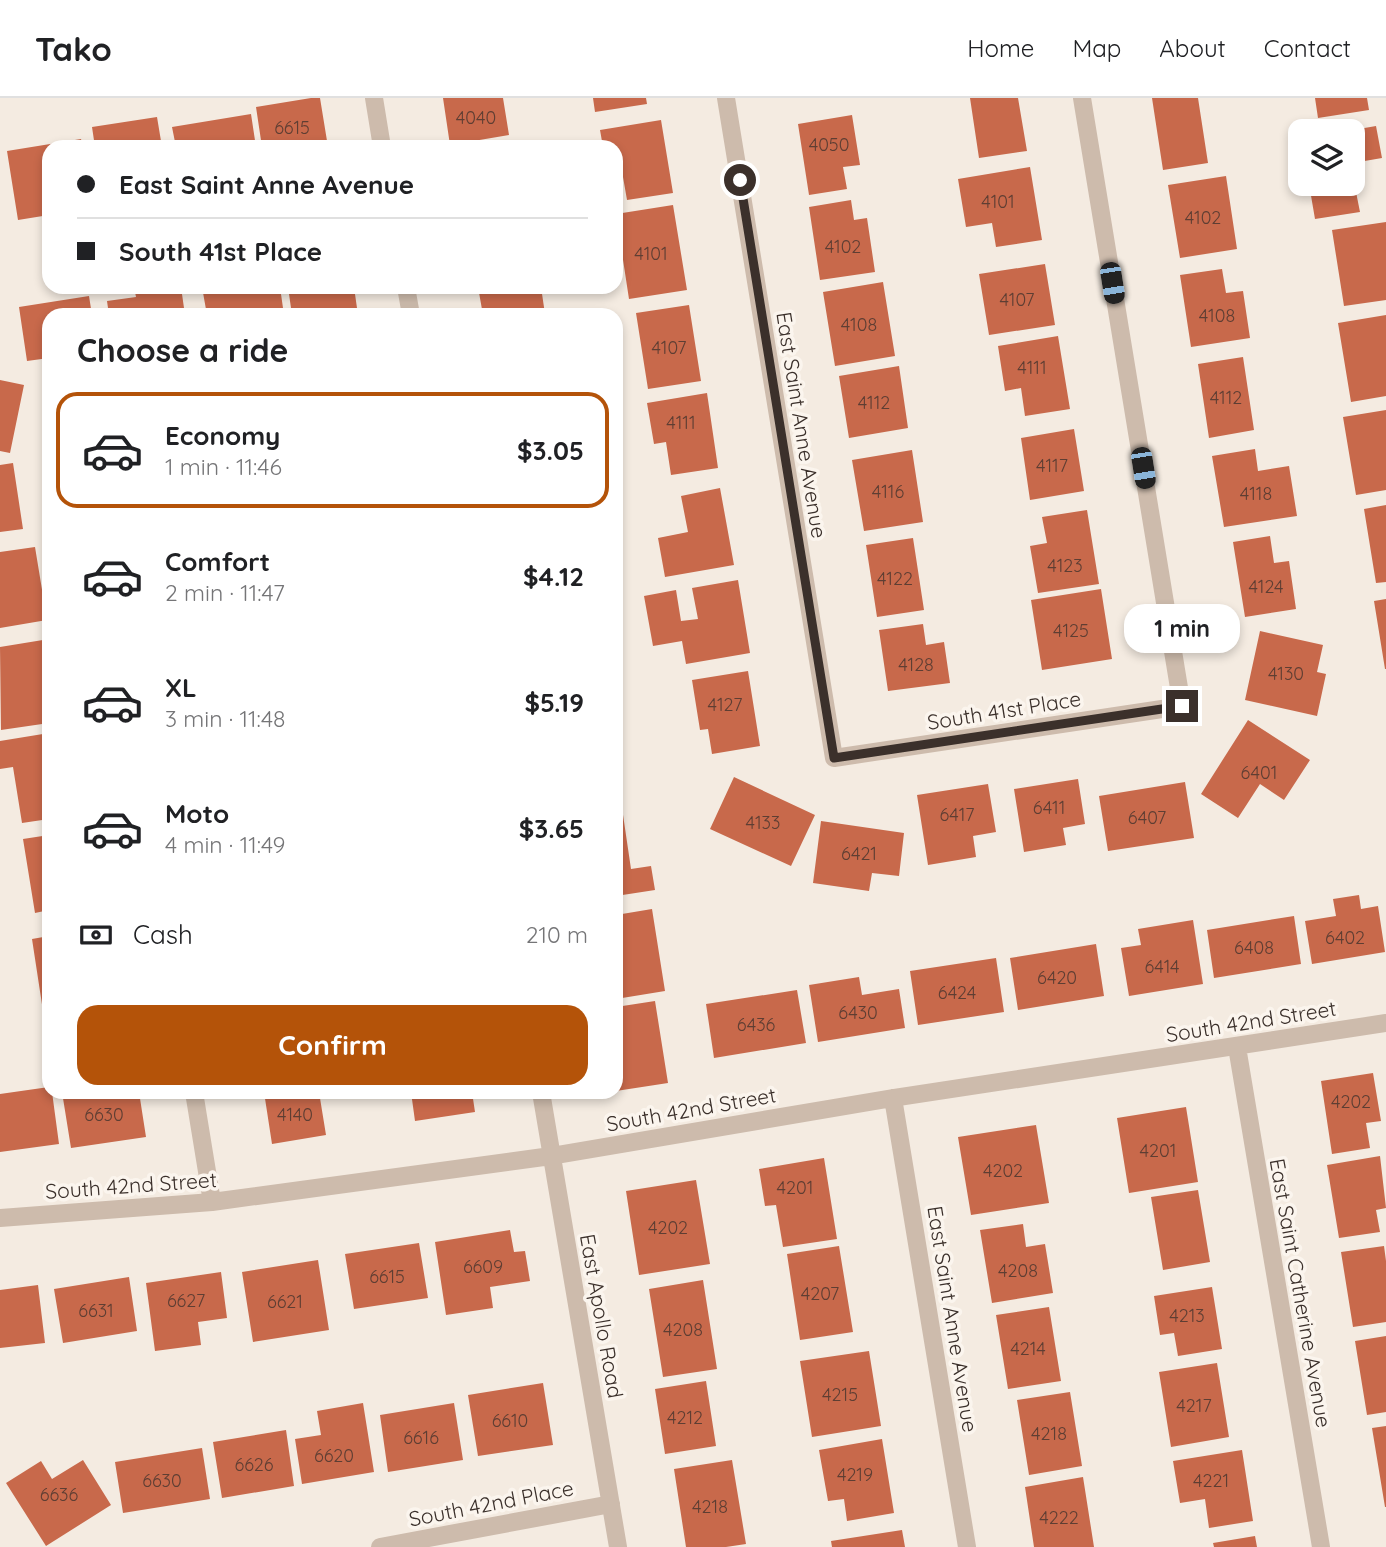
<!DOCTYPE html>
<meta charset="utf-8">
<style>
:root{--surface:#fff;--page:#f2f2f2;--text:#202124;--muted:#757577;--line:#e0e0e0;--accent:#b45309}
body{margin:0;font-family:Quicksand,sans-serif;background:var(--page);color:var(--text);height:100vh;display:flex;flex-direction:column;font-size:26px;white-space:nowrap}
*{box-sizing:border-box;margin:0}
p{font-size:23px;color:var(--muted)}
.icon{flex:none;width:38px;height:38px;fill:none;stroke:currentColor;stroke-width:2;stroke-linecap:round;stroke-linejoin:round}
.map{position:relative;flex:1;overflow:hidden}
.details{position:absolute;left:42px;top:210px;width:581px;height:791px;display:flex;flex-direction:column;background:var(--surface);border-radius:21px;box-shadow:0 4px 10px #0003}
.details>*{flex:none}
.hud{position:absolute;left:42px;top:42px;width:581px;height:154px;border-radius:21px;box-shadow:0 4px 10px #0003;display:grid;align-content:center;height:154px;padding:0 35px;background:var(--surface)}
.fabs{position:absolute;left:1288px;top:21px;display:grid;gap:14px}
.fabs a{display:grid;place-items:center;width:77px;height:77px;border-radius:14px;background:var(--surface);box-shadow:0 4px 10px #0003;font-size:35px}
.end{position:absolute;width:32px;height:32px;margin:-16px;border:9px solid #3b302b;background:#fff;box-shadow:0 0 0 4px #fff}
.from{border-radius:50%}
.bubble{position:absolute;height:49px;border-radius:21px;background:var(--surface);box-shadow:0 4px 10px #0003;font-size:23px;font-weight:700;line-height:49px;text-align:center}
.car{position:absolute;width:21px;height:42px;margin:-21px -10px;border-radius:9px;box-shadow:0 0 5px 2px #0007;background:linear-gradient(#222 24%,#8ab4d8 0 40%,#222 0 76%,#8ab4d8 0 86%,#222 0)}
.hud b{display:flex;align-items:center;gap:24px;height:66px;font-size:26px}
.hud b+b{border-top:2px solid var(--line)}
.hud i{width:18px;height:18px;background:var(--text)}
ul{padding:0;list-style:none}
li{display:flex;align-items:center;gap:21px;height:116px;margin:0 14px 10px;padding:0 21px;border:4px solid transparent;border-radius:21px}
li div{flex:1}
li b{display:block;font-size:26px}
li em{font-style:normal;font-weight:700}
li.on{border-color:var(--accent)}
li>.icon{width:63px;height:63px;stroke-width:1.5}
h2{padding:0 35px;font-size:32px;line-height:84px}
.pay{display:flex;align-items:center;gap:18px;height:77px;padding:0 35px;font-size:26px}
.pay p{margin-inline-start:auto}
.button{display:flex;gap:14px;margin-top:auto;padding:14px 35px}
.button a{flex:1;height:80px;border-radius:21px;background:var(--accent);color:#fff;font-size:28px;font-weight:700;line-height:80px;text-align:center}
header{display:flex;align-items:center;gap:42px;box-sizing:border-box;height:98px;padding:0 35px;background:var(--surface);border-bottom:2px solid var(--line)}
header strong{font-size:33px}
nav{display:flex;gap:38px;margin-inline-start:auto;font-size:24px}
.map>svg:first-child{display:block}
.building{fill:#c8694b}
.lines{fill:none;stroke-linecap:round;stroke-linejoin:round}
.street{stroke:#cdbbac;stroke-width:18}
.route{stroke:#3b302b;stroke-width:9}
.labels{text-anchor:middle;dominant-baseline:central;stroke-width:7;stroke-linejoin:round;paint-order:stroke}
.number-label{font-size:18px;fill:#5e3e33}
.street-label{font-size:21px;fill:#3b302b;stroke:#fbf5ee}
</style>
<header>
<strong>Tako</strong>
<nav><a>Home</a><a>Map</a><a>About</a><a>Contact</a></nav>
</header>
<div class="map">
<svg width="1386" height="1449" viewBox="0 0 1386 1449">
<rect width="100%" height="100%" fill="#f4ebe1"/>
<path class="building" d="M311,0h9l8,49h-66l-6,-40z
M443,0h60l6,37 -59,10z
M593,0h53l1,6 -52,8z
M970,0h48l9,53 -48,7z
M1152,0h46l10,65 -45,7z
M1315,0h52l2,12 -51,8z
M251,16l5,33h-80l-4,-20z
M852,17l8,50 -17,2 4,22 -38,6 -11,-71z
M157,19l5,30h-67l-3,-20z
M661,22l12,73 -46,7 -4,-23 -7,2v-32h-13l-3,-17z
M1376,28l6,32 -29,5v-33z
M81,41l2,8h-34v68l-31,5 -11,-69z
M1030,69l12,73 -46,7 -4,-24 -26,4 -8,-48z
M1226,78l11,73 -57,9 -12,-73z
M1353,79l7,35 -45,7 -6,-35h44z
M851,102l3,20 13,-2 8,54 -55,8 -11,-73z
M673,107l14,85 -58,9 -13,-85z
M1386,124v78l-42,6 -12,-76z
M1045,166l10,61 -66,10 -10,-61z
M1222,171l4,24 17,-2 7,47 -59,9 -11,-72z
M883,184l12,74 -60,10 -12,-74z
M134,189h47l4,28h-76l-2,-14 29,-4z
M202,189h78l4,28h-77z
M288,189h66l4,28h-66z
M478,189h63l4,27 -62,1z
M89,198l3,19h-43v43l-22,3 -8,-54z
M689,207l12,76 -53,8 -12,-76z
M1386,217v81l-35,6 -13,-79z
M1058,238l12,73 -45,7 -4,-28 -16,3 -7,-45z
M1243,259l11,73 -45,8 -11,-74z
M899,268l9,62 -59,10 -10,-62z
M0,282l24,5 -14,68 -10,-2z
M707,295l11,75 -47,7 -5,-33 -12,2 -7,-41z
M1386,312v80l-30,5 -13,-78z
M1074,331l10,62 -54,9 -9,-62z
M1255,351l3,22 31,-5 8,50 -73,11 -12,-71z
M912,352l11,72 -59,9 -12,-71z
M13,365l10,66 -23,3v-67z
M720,390l14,77 -69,12 -7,-39 30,-6 -7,-36z
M1386,407v77l-10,1 -12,-74z
M1087,412l12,74 -61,9 -8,-47 17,-3 -5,-26z
M1270,438l4,27 15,-2 7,48 -51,8 -12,-75z
M913,440l11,72 -47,7 -11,-72z
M35,449l12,73 -47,8v-76z
M738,482l12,73 -64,11 -4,-23 -29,5 -9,-50 32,-6 5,31 17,-2 -6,-31z
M1101,491l11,70 -70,11 -11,-70z
M1386,501v70h-1l-11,-68z
M923,526l3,21 18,-3 6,41 -62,8 -9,-61z
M1260,533l63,14 -6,27 9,2 -9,42 -72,-16z
M49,541v84l-48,7 -1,-83z
M748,573l12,75 -48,8 -4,-25 -8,1 -8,-50z
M1248,622l62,40 -26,40 -24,-16 -22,34 -37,-24z
M49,635v86l-27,4 -9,-56 -13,2v-28z
M734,679l81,38 -24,51 -81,-37z
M1078,681l7,45 -22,4 3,17 -42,7 -10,-63z
M1185,684l9,56 -86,13 -9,-55z
M988,686l8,48 -23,4 3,21 -48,8 -11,-70z
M622,710l9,61 20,-3 4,24 -39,6v-87z
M821,723l83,12 -5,43 -27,-3 -3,18 -56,-8z
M49,737v75l-14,3 -12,-74z
M1359,797l2,14 17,-3 7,46 -73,12 -7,-43 31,-5 -3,-17z
M652,811l13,82 -49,8v-84z
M1294,818l7,48 -87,14 -7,-48z
M1193,822l10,64 -74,12 -8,-48 20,-3 -3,-16z
M49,838v88h-4l-13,-85z
M1096,846l8,52 -86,14 -8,-52z
M996,860l8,54 -86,13 -8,-54z
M859,879l3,18 37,-6 6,39 -87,14 -9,-57z
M797,892l9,53 -92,15 -8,-54z
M655,903l13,82 -52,8v-84z
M1373,975l8,48 -15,2 4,25 -38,6 -11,-73z
M49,989v5h3l7,52 -59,8v-58z
M62,994h77l7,45 -75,11z
M264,994h55l7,43 -54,9z
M411,994h61l3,20 -60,9z
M1186,1009l12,75 -69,11 -12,-75z
M1036,1027l13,78 -78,12 -13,-78z
M1380,1058l6,52 -10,2 4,22 -41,6 -12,-73z
M824,1060l13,81 -54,8 -7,-42 -11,1 -6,-37z
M696,1082l14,84 -71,11 -13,-84z
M1198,1092l12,72 -47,8 -12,-73z
M1023,1126l3,23 19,-3 8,49 -61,10 -12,-73z
M510,1132l4,22 11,-1 5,30 -40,6 3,21 -47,7 -11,-73z
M419,1145l9,55 -74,11 -9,-55z
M839,1148l14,86 -53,8 -13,-86z
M1384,1148l2,15v61l-33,5 -12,-75z
M318,1162l11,70 -76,12 -11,-70z
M221,1174l6,46 -29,4 3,23 -46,6 -9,-68z
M129,1179l8,54 -74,12 -9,-54z
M703,1182l14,89 -54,8 -14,-88z
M38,1187l7,58 -45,5v-58z
M1212,1189l10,62 -44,7 -4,-23 -14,2 -6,-39z
M1049,1209l12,74 -53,8 -12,-74z
M1386,1238v76l-19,3 -12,-74z
M869,1253l12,75 -69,11 -12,-76z
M1217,1265l12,74 -58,10 -12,-75z
M706,1283l10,65 -51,8 -10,-65z
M543,1285l10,62 -75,11 -10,-61z
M1070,1294l12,74 -53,9 -12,-75z
M363,1305l11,69 -72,12 -7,-45 26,-4 -4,-24z
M454,1305l9,57 -75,12 -8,-57z
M1386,1328v81h-1l-13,-79z
M286,1332l8,56 -72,12 -9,-56z
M882,1341l12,74 -47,8 -3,-22 -16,2 -9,-51z
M202,1350l8,51 -87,14 -8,-51z
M1242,1352l11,71 -44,7 -4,-29 -25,4 -7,-42z
M83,1362l28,45 -65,41 -40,-63 35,-22 11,18z
M732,1362l14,84 -20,3h-40l-12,-78z
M1083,1379l11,70h-60l-9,-60z
M902,1432l3,17h-73l-1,-6z
M1255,1438l2,11h-43l-1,-4z"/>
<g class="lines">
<path class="street" d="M374,0l8,49
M726,0l108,660 348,-52 -100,-608
M406,189l5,28
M1237,949l84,500
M194,994l18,110
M541,994l77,455
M893,1000l74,449
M0,1120l212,-16 339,-46 342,-58 493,-75
M380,1449l231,-43"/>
</g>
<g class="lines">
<path class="route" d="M740,82l94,578 348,-52"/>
</g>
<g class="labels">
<g class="number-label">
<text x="476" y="19">4040</text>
<text x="292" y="29">6615</text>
<text x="829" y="46">4050</text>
<text x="998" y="103">4101</text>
<text x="1203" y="119">4102</text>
<text x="843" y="148">4102</text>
<text x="651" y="155">4101</text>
<text x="1017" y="201">4107</text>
<text x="1217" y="217">4108</text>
<text x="859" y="226">4108</text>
<text x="669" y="249">4107</text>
<text x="1032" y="269">4111</text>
<text x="1226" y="299">4112</text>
<text x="874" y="304">4112</text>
<text x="681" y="324">4111</text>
<text x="1052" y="367">4117</text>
<text x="888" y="393">4116</text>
<text x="1256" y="395">4118</text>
<text x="1065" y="467">4123</text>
<text x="895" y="480">4122</text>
<text x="1266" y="488">4124</text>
<text x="1071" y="532">4125</text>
<text x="916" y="566">4128</text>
<text x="1286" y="575">4130</text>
<text x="725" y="606">4127</text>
<text x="1259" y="674">6401</text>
<text x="1049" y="709">6411</text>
<text x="957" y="716">6417</text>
<text x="1147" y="719">6407</text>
<text x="763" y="724">4133</text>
<text x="859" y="755">6421</text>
<text x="1345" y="839">6402</text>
<text x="1254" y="849">6408</text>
<text x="1162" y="868">6414</text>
<text x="1057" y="879">6420</text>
<text x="957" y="894">6424</text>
<text x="858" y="914">6430</text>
<text x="756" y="926">6436</text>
<text x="1351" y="1003">4202</text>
<text x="104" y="1016">6630</text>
<text x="295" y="1016">4140</text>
<text x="1158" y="1052">4201</text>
<text x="1003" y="1072">4202</text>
<text x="795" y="1089">4201</text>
<text x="668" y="1129">4202</text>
<text x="483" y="1168">6609</text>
<text x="1018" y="1172">4208</text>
<text x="387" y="1178">6615</text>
<text x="820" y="1195">4207</text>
<text x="186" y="1202">6627</text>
<text x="285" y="1203">6621</text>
<text x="96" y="1212">6631</text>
<text x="1187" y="1217">4213</text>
<text x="683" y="1231">4208</text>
<text x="1028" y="1250">4214</text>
<text x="840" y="1296">4215</text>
<text x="1194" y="1307">4217</text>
<text x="685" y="1319">4212</text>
<text x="510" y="1322">6610</text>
<text x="1049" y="1335">4218</text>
<text x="421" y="1339">6616</text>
<text x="334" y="1357">6620</text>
<text x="254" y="1366">6626</text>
<text x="855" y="1376">4219</text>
<text x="162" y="1382">6630</text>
<text x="1211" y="1382">4221</text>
<text x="59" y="1396">6636</text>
<text x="710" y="1408">4218</text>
<text x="1059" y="1419">4222</text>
</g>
<g class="street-label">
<text transform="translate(802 327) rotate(81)">East Saint Anne Avenue</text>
<text transform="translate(1004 612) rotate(-9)">South 41st Place</text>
<text transform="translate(1251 923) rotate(-9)">South 42nd Street</text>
<text transform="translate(691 1011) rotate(-10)">South 42nd Street</text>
<text transform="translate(131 1087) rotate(-4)">South 42nd Street</text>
<text transform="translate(1301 1195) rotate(80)">East Saint Catherine Avenue</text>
<text transform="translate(602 1218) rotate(80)">East Apollo Road</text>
<text transform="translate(953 1221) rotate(81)">East Saint Anne Avenue</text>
<text transform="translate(491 1405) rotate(-11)">South 42nd Place</text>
</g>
</g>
</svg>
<div class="fabs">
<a><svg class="icon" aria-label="layers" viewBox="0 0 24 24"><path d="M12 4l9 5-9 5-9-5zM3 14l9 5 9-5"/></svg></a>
</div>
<i class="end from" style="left:740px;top:82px"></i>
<i class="end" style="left:1182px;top:608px"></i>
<div class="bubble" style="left:1124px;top:506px;width:116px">1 min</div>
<i class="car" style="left:1112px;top:185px;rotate:171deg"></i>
<i class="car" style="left:1143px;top:370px;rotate:171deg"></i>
<div class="hud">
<b><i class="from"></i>East Saint Anne Avenue</b>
<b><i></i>South 41st Place</b>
</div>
<section class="details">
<h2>Choose a ride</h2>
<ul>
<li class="on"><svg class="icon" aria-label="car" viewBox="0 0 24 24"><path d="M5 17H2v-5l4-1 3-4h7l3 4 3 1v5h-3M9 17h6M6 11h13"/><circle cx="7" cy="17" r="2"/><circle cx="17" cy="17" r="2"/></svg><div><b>Economy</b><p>1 min · 11:46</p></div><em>$3.05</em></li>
<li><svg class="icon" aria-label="car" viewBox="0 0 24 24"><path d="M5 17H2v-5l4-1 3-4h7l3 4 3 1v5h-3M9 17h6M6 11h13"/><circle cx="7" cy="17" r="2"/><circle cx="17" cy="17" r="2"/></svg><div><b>Comfort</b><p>2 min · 11:47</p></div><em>$4.12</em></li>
<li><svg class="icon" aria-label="car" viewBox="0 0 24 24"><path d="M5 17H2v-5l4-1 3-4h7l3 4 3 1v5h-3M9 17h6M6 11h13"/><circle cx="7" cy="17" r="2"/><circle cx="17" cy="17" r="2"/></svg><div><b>XL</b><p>3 min · 11:48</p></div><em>$5.19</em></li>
<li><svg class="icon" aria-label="car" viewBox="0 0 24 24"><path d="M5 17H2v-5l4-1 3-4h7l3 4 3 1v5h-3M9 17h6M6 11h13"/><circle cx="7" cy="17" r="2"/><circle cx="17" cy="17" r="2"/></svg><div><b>Moto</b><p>4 min · 11:49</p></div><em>$3.65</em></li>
</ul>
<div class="pay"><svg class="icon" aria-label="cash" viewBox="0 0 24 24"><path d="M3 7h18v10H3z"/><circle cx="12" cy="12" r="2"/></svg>Cash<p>210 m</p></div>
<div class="button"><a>Confirm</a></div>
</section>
</div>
